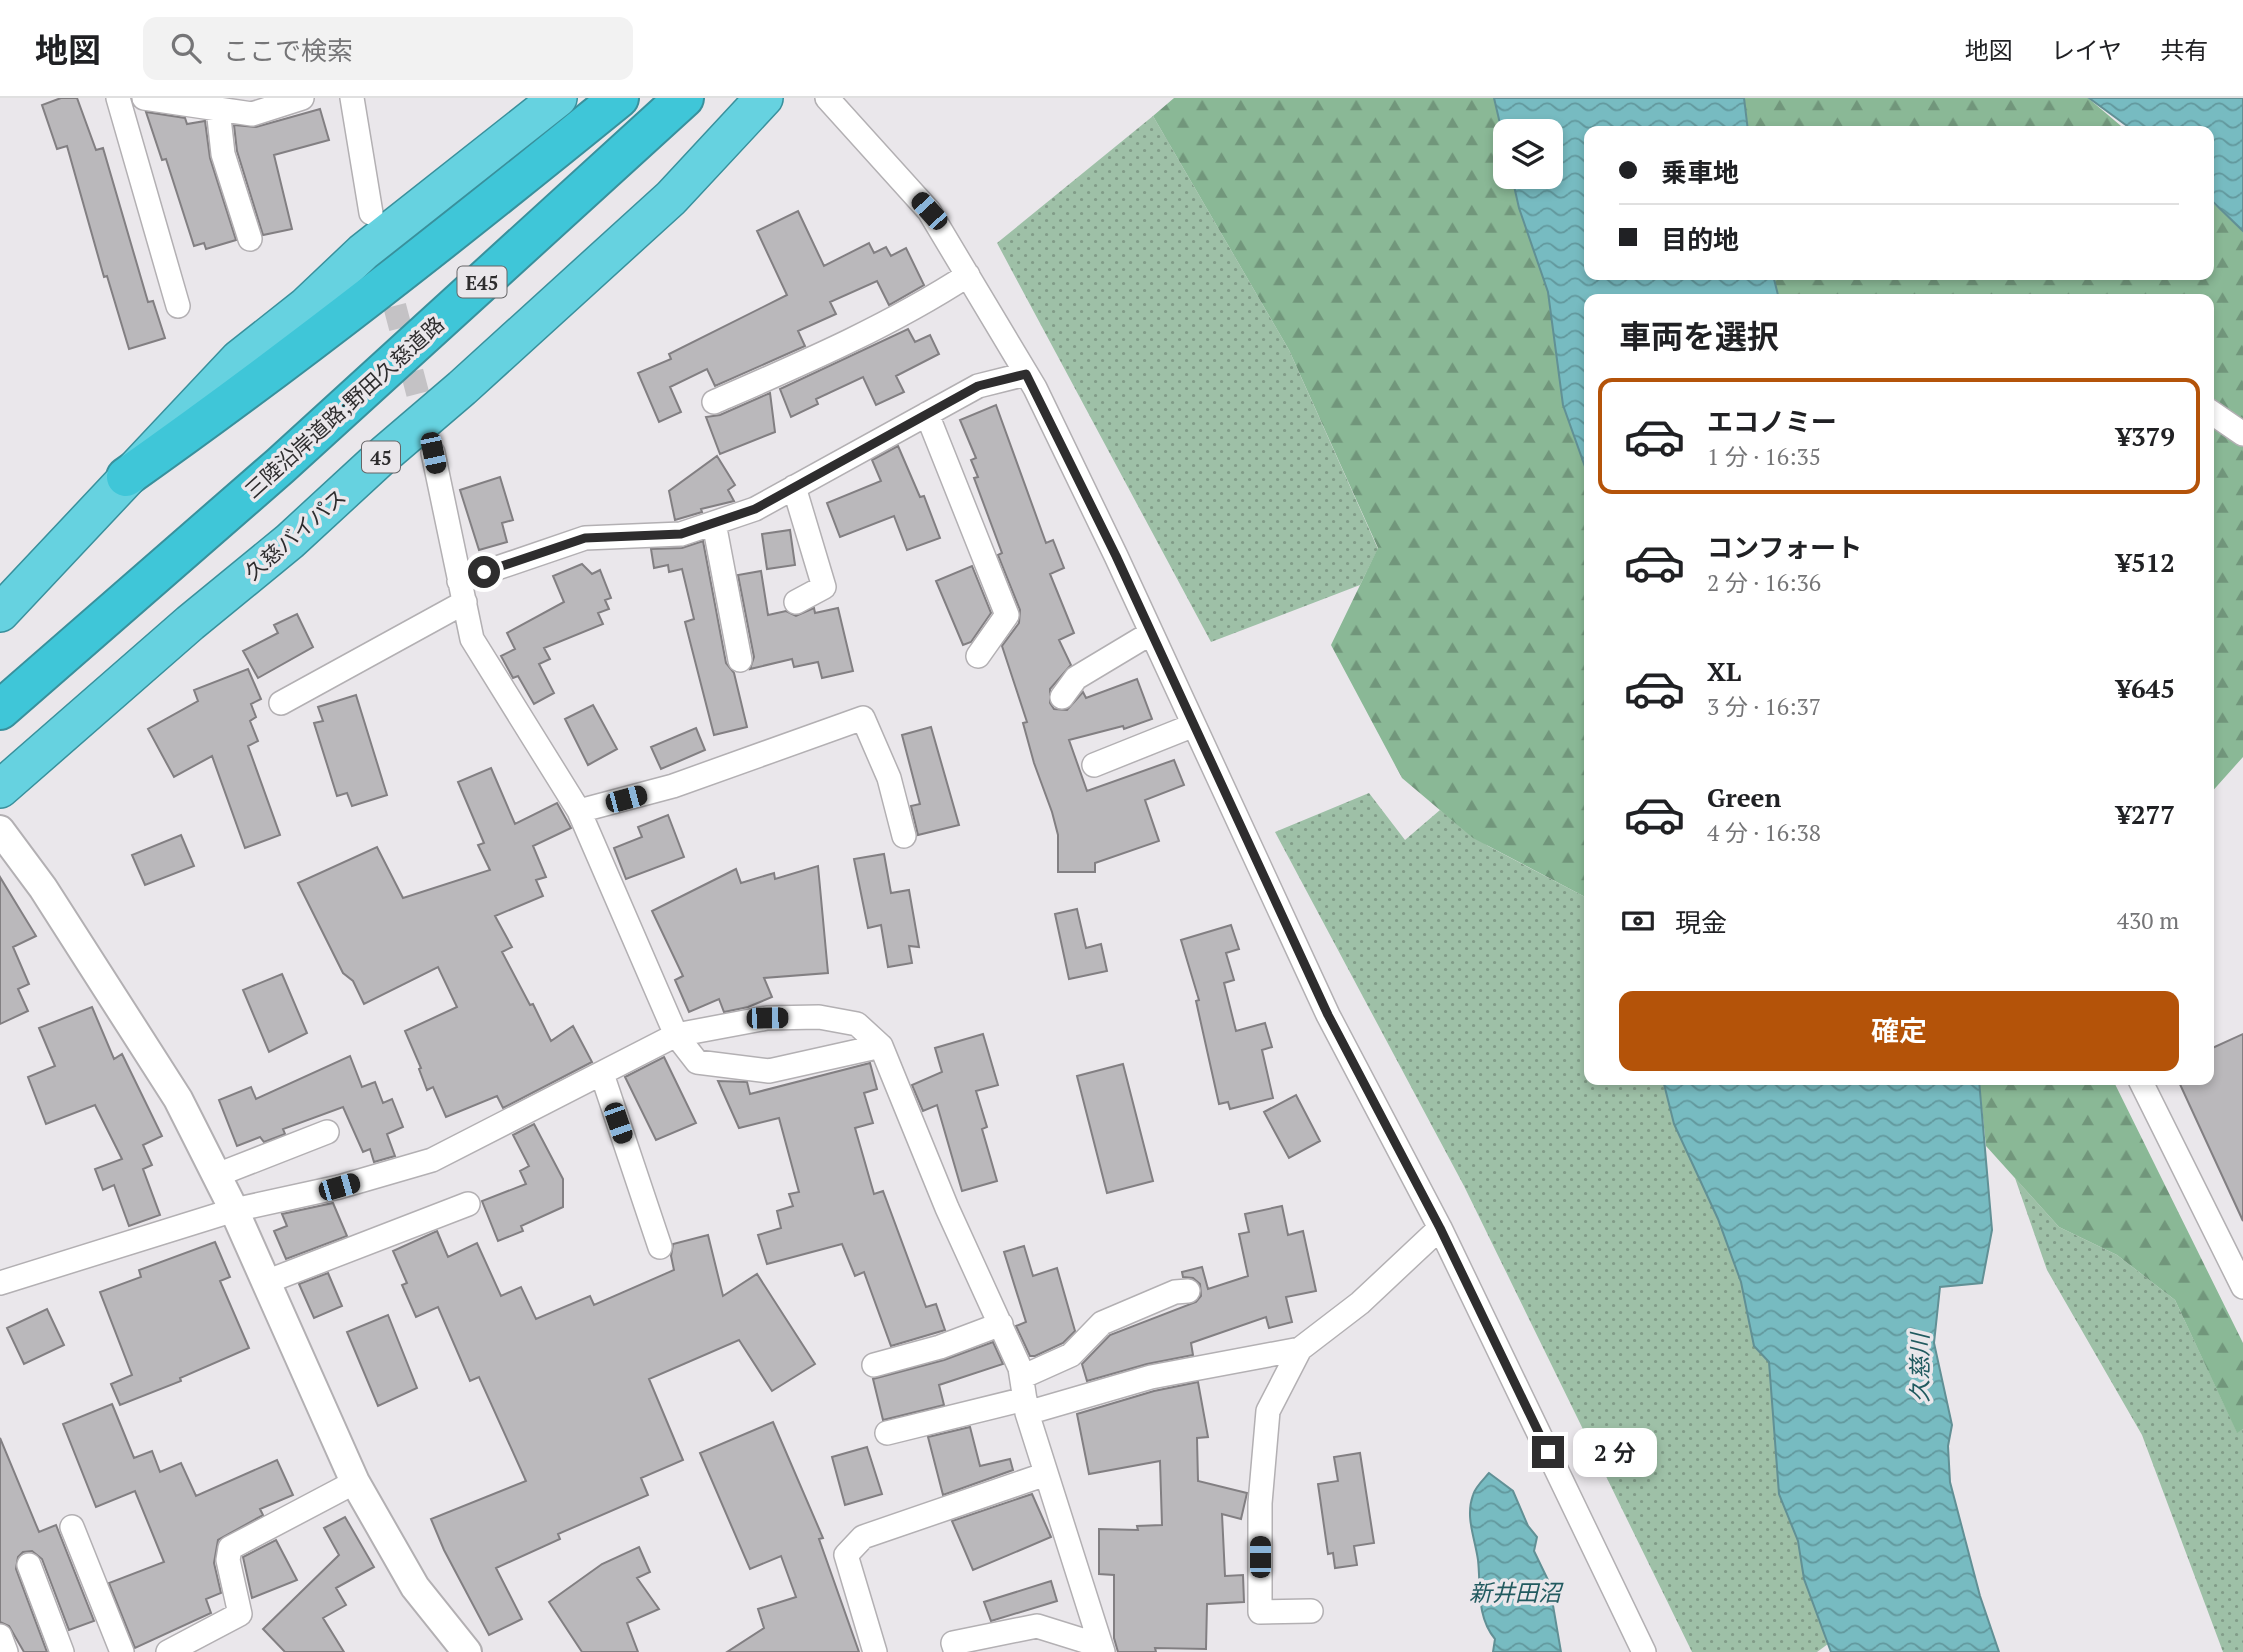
<!DOCTYPE html>
<html lang="ja">
<meta charset="utf-8">
<style>
:root{--surface:#fff;--page:#f2f2f2;--text:#202124;--muted:#757577;--line:#e0e0e0;--accent:#b45309}
body{margin:0;font-family:"PT Serif","Noto Sans JP",serif;background:var(--page);color:var(--text);height:100vh;display:flex;flex-direction:column;font-size:26px;white-space:nowrap}
*{box-sizing:border-box;margin:0}
p{font-size:23px;color:var(--muted)}
.icon{flex:none;width:38px;height:38px;fill:none;stroke:currentColor;stroke-width:2;stroke-linecap:round;stroke-linejoin:round}
.map{position:relative;flex:1;overflow:hidden}
.details{position:absolute;left:1584px;top:196px;width:630px;height:791px;display:flex;flex-direction:column;background:var(--surface);border-radius:14px;box-shadow:0 4px 10px #0003}
.details>*{flex:none}
.guide{position:absolute;left:1584px;top:28px;width:630px;height:154px;border-radius:14px;box-shadow:0 4px 10px #0003;display:grid;align-content:center;height:154px;padding:0 35px;background:var(--surface)}
.buttons{position:absolute;left:1493px;top:21px;display:grid;gap:14px}
.buttons a{display:grid;place-items:center;width:70px;height:70px;border-radius:14px;background:var(--surface);box-shadow:0 4px 10px #0003;font-size:35px}
.end{position:absolute;width:32px;height:32px;margin:-16px;border:9px solid #2e2d2e;background:#fff;box-shadow:0 0 0 4px #fff}
.from{border-radius:50%}
.bubble{position:absolute;height:49px;border-radius:14px;background:var(--surface);box-shadow:0 4px 10px #0003;font-size:23px;font-weight:600;line-height:49px;text-align:center}
.car{position:absolute;width:21px;height:42px;margin:-21px -10px;border-radius:9px;box-shadow:0 0 5px 2px #0007;background:linear-gradient(#222 24%,#8ab4d8 0 40%,#222 0 76%,#8ab4d8 0 86%,#222 0)}
.guide b{display:flex;align-items:center;gap:24px;height:66px;font-size:26px}
.guide b+b{border-top:2px solid var(--line)}
.guide i{width:18px;height:18px;background:var(--text)}
ul{padding:0;list-style:none}
li{display:flex;align-items:center;gap:21px;height:116px;margin:0 14px 10px;padding:0 21px;border:4px solid transparent;border-radius:14px}
li div{flex:1}
li b{display:block;font-size:26px}
li em{font-style:normal;font-weight:600}
li.current{border-color:var(--accent)}
li>.icon{width:63px;height:63px;stroke-width:1.5}
h2{padding:0 35px;font-size:32px;line-height:84px}
.pay{display:flex;align-items:center;gap:18px;height:77px;padding:0 35px;font-size:26px}
.pay p{margin-inline-start:auto}
.primary-button{display:flex;gap:14px;margin-top:auto;padding:14px 35px}
.primary-button a{flex:1;height:80px;border-radius:14px;background:var(--accent);color:#fff;font-size:28px;font-weight:600;line-height:80px;text-align:center}
header{display:flex;align-items:center;gap:42px;box-sizing:border-box;height:98px;padding:0 35px;background:var(--surface);border-bottom:2px solid var(--line)}
header strong{font-size:33px}
nav{display:flex;gap:38px;margin-inline-start:auto;font-size:24px}
.search{width:490px;height:63px;background:var(--page);display:flex;align-items:center;gap:18px;box-sizing:border-box;padding:0 24px;border-radius:14px;color:var(--muted);font-size:26px}
.map>svg:first-child{display:block}
.green{fill:url(#green-dots)}
.forest{fill:url(#forest-firs)}
.water{fill:url(#water-waves);stroke:#619095;stroke-width:2}
.building{fill:#bab8bb;stroke:#827f82;stroke-width:2}
.lines{fill:none;stroke-linecap:round;stroke-linejoin:round}
.minor-tunnel{stroke:#c4c2c5;stroke-width:23;stroke-dasharray:23 11;stroke-linecap:butt}
.minor-casing{stroke:#b3b0b3;stroke-width:26}
.tertiary-casing{stroke:#b3b0b3;stroke-width:32}
.trunk-casing{stroke:#39909c;stroke-width:40}
.motorway-casing{stroke:#39909c;stroke-width:42}
.minor{stroke:#fff;stroke-width:23}
.tertiary{stroke:#fff;stroke-width:28}
.trunk{stroke:#66d2e0;stroke-width:37}
.motorway{stroke:#3fc6d8;stroke-width:38}
.route{stroke:#2e2d2e;stroke-width:9}
.labels{text-anchor:middle;dominant-baseline:central;stroke-width:7;stroke-linejoin:round;paint-order:stroke}
.shield{fill:#eae7eb;stroke:#666567;stroke-width:2}
.shield-label{font-size:19px;font-weight:bold;fill:#2e2d2e}
.street-label{font-size:21px;fill:#2e2d2e;stroke:#eae7eb}
.water-label{font-size:23px;font-style:italic;fill:#215a5f;stroke:#eae7eb}
</style>
<header>
<strong>地図</strong>
<div class="search"><svg class="icon" aria-label="search" viewBox="0 0 24 24"><circle cx="10" cy="10" r="6"/><path d="M15 15l6 6"/></svg>ここで検索</div>
<nav><a>地図</a><a>レイヤ</a><a>共有</a></nav>
</header>
<div class="map">
<svg width="2243" height="1554" viewBox="0 0 2243 1554">
<defs>
<pattern id="green-dots" width="8" height="8" patternUnits="userSpaceOnUse" patternTransform="scale(1.75)"><rect width="8" height="8" fill="#9ec0a7"/><path d="M2 2h.1M6 6h.1" fill="none" stroke="#819c88" stroke-width="1.8" stroke-linecap="round"/></pattern>
<pattern id="forest-firs" width="22" height="20" patternUnits="userSpaceOnUse" patternTransform="scale(1.75)"><rect width="22" height="20" fill="#8ab896"/><path d="M5 1l3.5 6h-7zM16 11l3.5 6h-7z" fill="#71967b"/></pattern>
<pattern id="water-waves" width="16" height="10" patternUnits="userSpaceOnUse" patternTransform="scale(1.75)"><rect width="16" height="10" fill="#77bbc1"/><path d="M0 5q4-4 8 0t8 0" fill="none" stroke="#62989d"/></pattern>
</defs>
<rect width="100%" height="100%" fill="#eae7eb"/>
<path class="green" d="M1153,18l136,234 89,199 -18,36 -149,57 -214,-399z
M1369,695l36,47 35,-30 48,36 101,53v181h74l11,44 44,95 23,63 13,64 15,16 10,132 19,47 6,38 24,65 -11,8h-125l-228,-466 -189,-354z
M2015,1080l44,49 58,28 58,45 62,132 6,-3v223h-20l-81,-217 -95,-165z"/>
<path class="forest" d="M1174,0h320l11,47v32h7l7,31 29,84 15,113 26,73v421l-116,-61 -71,-60 -71,-133 47,-97 -89,-198 -136,-234z
M1744,0h344l39,33h-379z
M2209,102l34,29v528l-34,38 -1,-496h-429l-6,-24h435z
M1979,982h134l130,263v86l-6,4 -62,-133 -58,-45 -58,-28 -73,-81z"/>
<path class="water" d="M1494,0h250l4,33h-159v144h184l6,24h-190v179l-26,-73 -15,-113 -29,-84 -7,-31h38v-46h-45v14z
M2089,0h154v133l-34,-33 -1,-67h-74z
M1663,982h316l13,150 -10,53 -42,4 -6,56 18,82 -4,21 2,36 30,114 19,56h-168l-27,-73 -6,-38 -19,-47 -10,-132 -15,-16 -13,-64 -23,-63 -44,-95z
M1489,1375l24,18 15,35 9,11 -3,14 15,31 12,70h-68l2,-13c-19,-23 -14,-52 -17,-79 -3,-22 -13,-43 -5,-65 2,-8 11,-16 16,-22z"/>
<path class="building" d="M61,0h16l19,52 7,-2 45,154 5,-1 12,37 -36,11 -22,-73 -3,1 -37,-131 -10,3 -15,-44z
M320,11l9,31 -55,15 18,74 -29,6 -26,-84 -3,-26 22,2z
M146,14l39,6 2,6 18,-3 5,37 26,82 -30,9 -2,-6 -10,3 -28,-87 -4,1z
M798,113l26,55 45,-23 5,10 12,-6 5,9 15,-8 18,37 -35,20 -12,-24 -47,21 6,12 -38,17 7,15 -90,40 -8,-17 -37,18 11,25 -22,10 -21,-49 33,-14 -2,-5 118,-59 -30,-64z
M908,231l7,13 15,-7 9,19 -43,22 8,16 -28,13 -13,-28 -47,22 2,5 -27,13 -11,-28z
M770,295l5,39 -55,22 -14,-37 14,-2z
M996,307l50,138 7,-3 11,28 -14,6 24,59 -15,7 12,25 -21,24v14l4,6 13,1 16,-18 3,6 51,-19 15,40 -28,10 -1,-3 -54,14 18,51 87,-31 10,25 -39,15 14,41 -64,22v9h-37v-37l-6,-23 -18,-49 -11,-40 4,-1 -25,-76 17,-23 1,-13 -22,-55 4,-2 -28,-75 4,-1 -7,-17 5,-2 -16,-38z
M898,348l22,51 4,-1 16,42 -33,12 -13,-34 -54,21 -13,-34 54,-22 -9,-21z
M717,358l18,29 -7,5 6,11 -33,8 1,3 -27,8 -6,-29z
M500,379l13,43 -11,3 5,19 -28,8 -19,-60z
M790,432l5,35 -28,4 -5,-35z
M703,443l23,122 8,10 13,54 -33,8 -29,-113 9,-3 -12,-50 -13,3 -1,-7 -14,3 -3,-19 31,-1z
M582,466l10,10 8,-4 11,28 -6,2 4,9 -11,4 5,11 -59,24 6,11 -11,5 15,29 -20,11 -16,-28 -5,2 -12,-22 14,-7 -8,-16 57,-31 -11,-26z
M972,468l19,47 -20,29 -8,3 -27,-64z
M761,473l7,44 18,-4 10,5 18,-8 1,5 23,-5 15,63 -31,7 -4,-16 -24,5 -2,-8 -42,10 4,-12 -16,-82z
M297,516l16,33 -55,31 -15,-27 35,-18 -4,-8z
M248,571l13,30 -10,5 5,13 -6,4 8,20 -10,5 32,89 -35,13 -33,-92 -38,21 -26,-48 50,-28 -4,-11z
M356,597l31,100 -35,11 -5,-13 -10,3 -23,-73 9,-2 -5,-14z
M593,607l24,44 -29,16 -23,-46z
M931,629l28,98 -41,10 -7,-29 9,-2 -18,-69z
M696,630l9,22 -44,19 -10,-22z
M491,670l24,56 42,-21 14,25 -38,18 13,31 -10,3 7,16 -48,20 17,31 -10,5 28,53 3,-1 18,37 22,-15 19,36 -89,46 -6,-12 -51,21 -13,-30 -6,3 -8,-21 2,-1 -16,-37 52,-24 -19,-40 -74,37 -11,-23 -10,-8 -45,-90 79,-36 26,51 87,-28 -12,-25 6,-2 -26,-61z
M668,717l16,42 -58,22 -12,-31 28,-11 -4,-10z
M181,737l13,31 -49,19 -13,-30z
M884,756l7,39 18,-3 10,57 -10,-1 3,17 -24,4 -7,-42 -13,3 -14,-69z
M818,768l10,107 -64,5 8,19 -24,10 -24,5 -5,-13 -30,13 -14,-32 8,-4 -31,-65 84,-42 5,14 33,-10 1,6z
M0,779l36,59 -23,11 16,37 -11,5 10,22 -28,13z
M1077,811l9,39 15,-4 6,27 -38,8 -14,-65z
M1231,827l8,24 -13,4 8,27 -10,3 12,48 29,-8 7,24 -10,3 11,48 -43,11 -2,-7 -9,2 -23,-103 3,-1 -18,-60z
M282,876l25,59 -38,19 -26,-62z
M92,909l22,52 8,-5 40,82 -19,9 9,20 -9,4 17,46 -31,11 -15,-41 -11,5 -8,-21 27,-10 -27,-54 -49,19 -18,-47 27,-11 -16,-38z
M983,936l15,51 -22,6 11,36 -5,2 15,52 -35,10 -25,-86 -14,6 -11,-26 30,-13 -7,-24z
M2243,936v187l-65,-141h30v-30z
M350,958l12,31 13,-5 8,21 9,-4 11,28 -16,7 8,22 -21,6 -4,-13 -7,3 -20,-45 -60,22 2,5 -21,8 -4,-5 -23,9 -18,-46 32,-13 5,12z
M664,959l32,66 -40,17 -31,-63z
M870,965l7,26 -13,4 9,30 -18,5 19,66 9,-3 43,116 10,-3 9,26 -54,16 -27,-74 -9,4 -13,-32 -75,20 -9,-29 23,-7 -4,-17 16,-5 -4,-12 10,-2 -20,-74 -40,10 -21,-47 29,1 3,12z
M1123,966l30,117 -46,12 -30,-117z
M1296,997l24,46 -31,17 -25,-46z
M534,1026l29,55v28l-42,19 2,5 -25,10 -16,-40 44,-17 -6,-13 9,-5 -16,-31z
M333,1105l14,33 -61,23 -12,-28 13,-5 -5,-12z
M1282,1108l6,29 15,-4 13,60 -30,6 6,25 -23,6 -3,-11 -75,26 2,12 -46,9 -60,17 -5,-17 28,-29 86,-33 5,-6 -1,-12 -7,-6 -10,-1 -1,-5 20,-5 6,22 40,-13 -9,-42 10,-2 -4,-18z
M437,1133l11,26 29,-14 24,53 20,-9 15,32 54,-23 4,9 80,-35 -3,-14 2,-12 35,-9 15,61 34,-22 58,90 -43,27 -33,-51 -90,39 34,81 -42,18 7,17 -90,39 2,5 -64,29 26,51 -33,16 -45,-85 -13,-31 95,-38 -47,-104 -9,4 -32,-74 -22,10 -14,-32 5,-2 -14,-32z
M215,1144l15,35 -10,4 29,67 -69,30 1,3 -61,24 -9,-21 21,-9 -32,-83 41,-15 -2,-7z
M1024,1148l9,30 24,-8 18,63 -12,12 -28,13h-5l-14,-30 10,-4 -22,-70z
M328,1175l14,33 -28,12 -15,-34z
M47,1211l17,36 -40,19 -17,-36z
M388,1217l29,73 -39,18 -31,-74z
M993,1244l10,22 -64,21 5,20 -61,15 -10,-41 71,-19z
M1198,1284l10,55 -11,1 1,43 49,12 -6,26 -19,-5 3,62 18,-1 1,27 -37,2 -1,45 -51,-1 1,4h-38l-4,-14v-63l-15,-1v-45l39,1 -1,-4 25,-1 -2,-64 -71,13 -12,-60 77,-23z
M112,1306l22,54 18,-7 8,21 21,-9 15,33 81,-36 16,35 -33,14 3,6 -45,25 -4,23 7,30 -15,6 5,14 -76,35 -26,-65 55,-21 -29,-71 -39,16 -33,-83z
M773,1324l50,116 -4,1 40,113h-132l37,-24 -6,-19 38,-12 -15,-41 -31,13 -50,-116z
M970,1329l10,39 30,-7 3,11 -70,25 -15,-58z
M0,1340l39,94 17,-7 38,96 -25,9 -27,-71 -10,-8 -9,1 -5,5 -2,12 31,83h-23l-15,-26 -9,-4z
M867,1349l15,47 -37,11 -13,-48z
M1360,1355l14,90 -20,3 3,19 -22,3 -2,-15 -5,1 -10,-70 20,-3 -4,-24z
M1032,1396l19,43 -78,33 -21,-49z
M345,1419l29,50 -38,21 10,17 -23,13 21,34h-59l-22,-23 76,-74 -15,-27z
M276,1442l21,40 -45,18 -9,-41z
M639,1449l11,25 -13,6 22,31 -32,14 11,29h-56l-33,-50 53,-38z
M1051,1483l6,20 -66,20 -7,-19z"/>
<g class="lines">
<path class="minor-tunnel" d="M386,175l41,156"/>
<g class="minor-casing">
<path id="minor" d="M118,0l60,208
M144,0l108,16 50,-16
M352,0l19,115
M827,0l102,113 106,177 81,168 212,459 112,213 204,424
M218,11l5,45 27,85
M714,304c87,-38 174,-75 254,-127
M2208,312l35,24
M927,316l80,201 -29,41
M433,355l39,186 107,172 97,224 21,27 72,9 112,-25
M794,389l30,100 -28,15
M714,425l26,137
M459,483l126,-43 96,-4 74,-25 223,-123 48,-12
M1062,599l14,-19 75,-45
M281,605l184,-101
M1094,667l100,-40
M579,713l94,-25 190,-68 26,60 15,58
M602,976l58,173
M2140,982l103,207
M217,1077l110,-43
M266,1184l202,-78
M0,1185l234,-73 105,-23 93,-27 244,-125 91,-17 52,-1 38,7 24,22 66,162 73,160 7,45 76,239
M1300,1251l-32,62 -8,92v109l51,-1
M874,1267l66,-18 61,-23
M1022,1279l49,-22 31,-32 73,-31 13,-1
M1027,1315l124,-36 149,-28 60,-46 80,-75
M887,1335l138,-34
M72,1429l50,125
M29,1467l33,87
M0,1538l6,16
M168,1554l72,-38 -12,-54 2,-12 125,-66
M875,1554l-29,-97 17,-18 183,-63
M956,1554l-3,-9 84,-17 64,20"/>
</g>
<g class="tertiary-casing">
<path id="tertiary" d="M0,732l43,58 135,211 56,111 121,272 60,105 52,65"/>
</g>
<g class="trunk-casing">
<path id="trunk" d="M0,515l239,-254 67,-53 57,-54 195,-154
M0,691l190,-166 100,-82 89,-82 83,-71 209,-190 93,-100"/>
</g>
<g class="motorway-casing">
<path id="motorway" d="M126,379c170,-120 332,-248 493,-379
M0,612l280,-244 404,-368"/>
</g>
<use href="#minor" class="minor"/>
<use href="#tertiary" class="tertiary"/>
<use href="#trunk" class="trunk"/>
<use href="#motorway" class="motorway"/>
</g>
<g class="lines">
<path class="route" d="M484,474l101,-34 96,-4 74,-25 223,-123 48,-12 90,182 212,459 112,213 108,224"/>
</g>
<g class="labels">
<g class="shield">
<rect x="457.5" y="168.5" width="49" height="31" rx="5"/>
<rect x="362" y="343.5" width="38" height="31" rx="5"/>
</g>
<g class="shield-label">
<text x="482" y="184">E45</text>
<text x="381" y="359">45</text>
</g>
<g class="street-label">
<text transform="translate(344 309) rotate(-42)">三陸沿岸道路;野田久慈道路</text>
<text transform="translate(295 436) rotate(-41)">久慈バイパス</text>
</g>
<g class="water-label">
<text transform="translate(1919 1270) rotate(-90)">久慈川</text>
<text x="1515" y="1494">新井田沼</text>
</g>
</g>
</svg>
<div class="buttons">
<a><svg class="icon" aria-label="layers" viewBox="0 0 24 24"><path d="M12 4l9 5-9 5-9-5zM3 14l9 5 9-5"/></svg></a>
</div>
<i class="end from" style="left:484px;top:474px"></i>
<i class="end" style="left:1548px;top:1354px"></i>
<div class="bubble" style="left:1573px;top:1330px;width:84px">2 分</div>
<i class="car" style="left:929px;top:113px;rotate:318deg"></i>
<i class="car" style="left:433px;top:355px;rotate:168deg"></i>
<i class="car" style="left:626px;top:701px;rotate:75deg"></i>
<i class="car" style="left:767px;top:920px;rotate:89deg"></i>
<i class="car" style="left:618px;top:1025px;rotate:161deg"></i>
<i class="car" style="left:339px;top:1089px;rotate:74deg"></i>
<i class="car" style="left:1260px;top:1459px;rotate:0deg"></i>
<div class="guide">
<b><i class="from"></i>乗車地</b>
<b><i></i>目的地</b>
</div>
<section class="details">
<h2>車両を選択</h2>
<ul>
<li class="current"><svg class="icon" aria-label="car" viewBox="0 0 24 24"><path d="M5 17H2v-5l4-1 3-4h7l3 4 3 1v5h-3M9 17h6M6 11h13"/><circle cx="7" cy="17" r="2"/><circle cx="17" cy="17" r="2"/></svg><div><b>エコノミー</b><p>1 分 · 16:35</p></div><em>¥379</em></li>
<li><svg class="icon" aria-label="car" viewBox="0 0 24 24"><path d="M5 17H2v-5l4-1 3-4h7l3 4 3 1v5h-3M9 17h6M6 11h13"/><circle cx="7" cy="17" r="2"/><circle cx="17" cy="17" r="2"/></svg><div><b>コンフォート</b><p>2 分 · 16:36</p></div><em>¥512</em></li>
<li><svg class="icon" aria-label="car" viewBox="0 0 24 24"><path d="M5 17H2v-5l4-1 3-4h7l3 4 3 1v5h-3M9 17h6M6 11h13"/><circle cx="7" cy="17" r="2"/><circle cx="17" cy="17" r="2"/></svg><div><b>XL</b><p>3 分 · 16:37</p></div><em>¥645</em></li>
<li><svg class="icon" aria-label="car" viewBox="0 0 24 24"><path d="M5 17H2v-5l4-1 3-4h7l3 4 3 1v5h-3M9 17h6M6 11h13"/><circle cx="7" cy="17" r="2"/><circle cx="17" cy="17" r="2"/></svg><div><b>Green</b><p>4 分 · 16:38</p></div><em>¥277</em></li>
</ul>
<div class="pay"><svg class="icon" aria-label="cash" viewBox="0 0 24 24"><path d="M3 7h18v10H3z"/><circle cx="12" cy="12" r="2"/></svg>現金<p>430 m</p></div>
<div class="primary-button"><a>確定</a></div>
</section>
</div>
